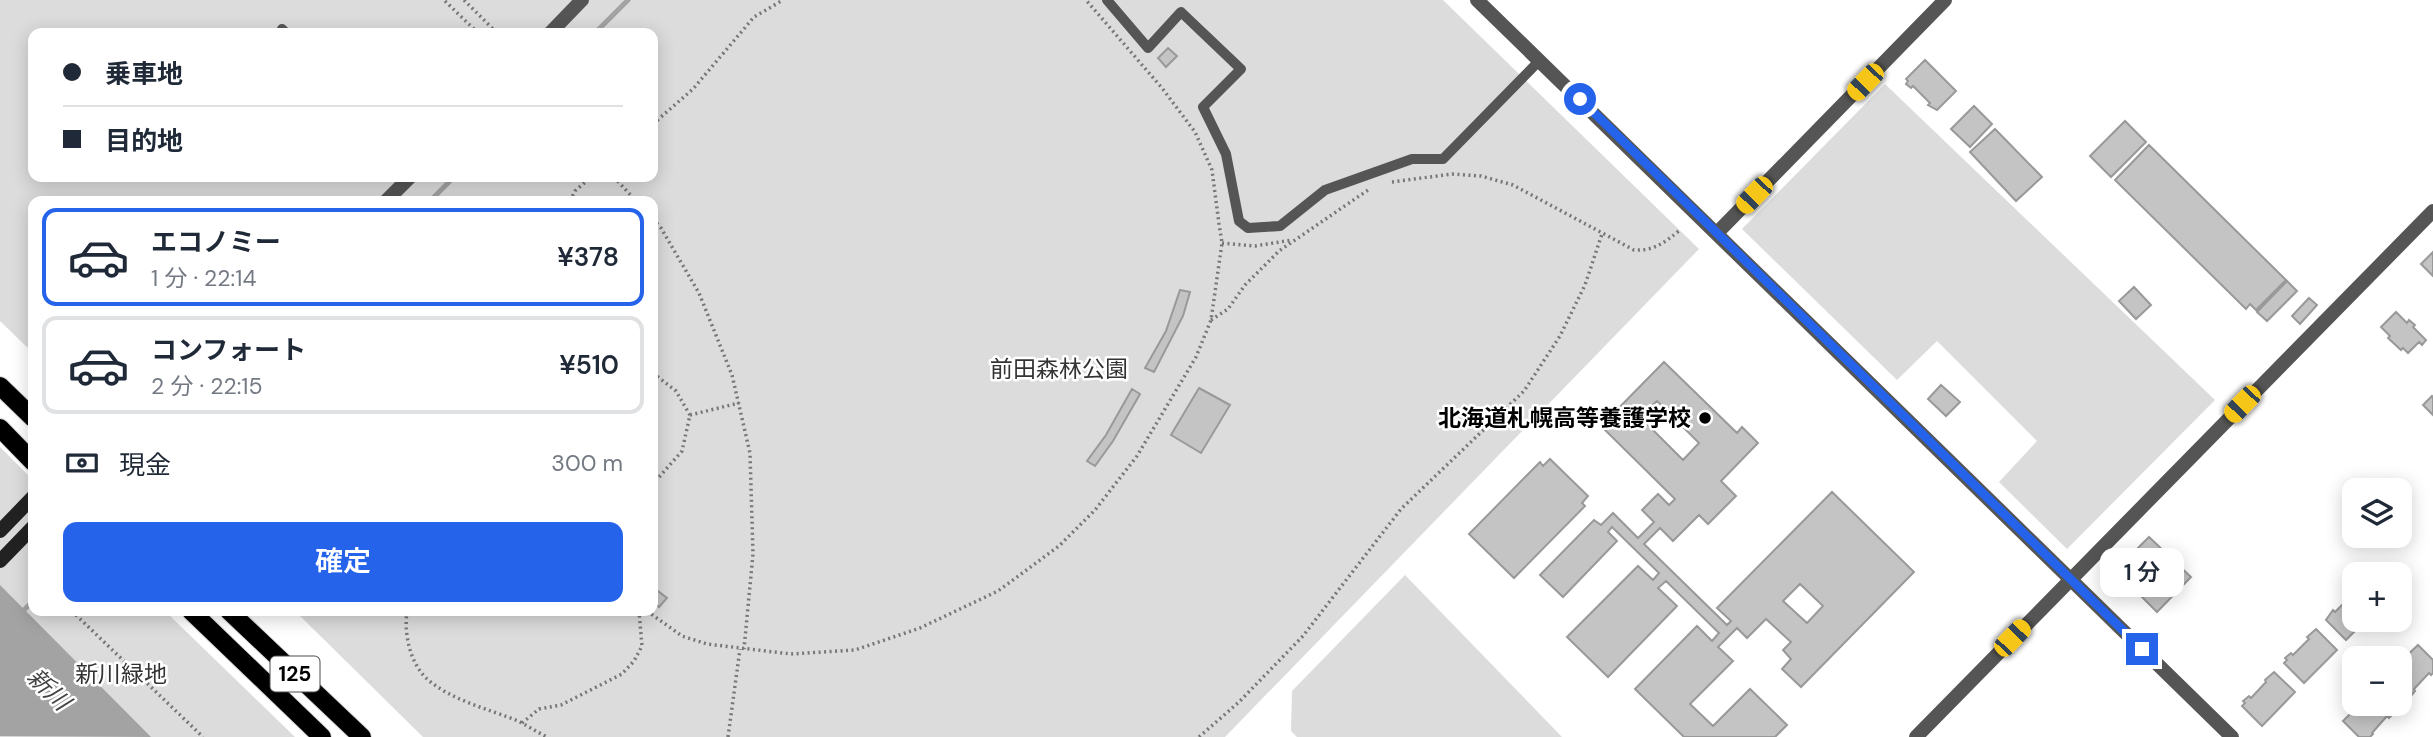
<!DOCTYPE html>
<html lang="ja">
<meta charset="utf-8">
<style>
:root{--surface:#fff;--page:#f6f6f7;--text:#1f2937;--muted:#747a83;--line:#e0e1e3;--accent:#2563eb}
body{margin:0;font-family:"DM Sans","Noto Sans JP",sans-serif;background:var(--page);color:var(--text);height:100vh;display:flex;flex-direction:column;font-size:26px;white-space:nowrap}
*{box-sizing:border-box;margin:0}
p{font-size:23px;color:var(--muted)}
.icon{flex:none;width:38px;height:38px;fill:none;stroke:currentColor;stroke-width:2;stroke-linecap:round;stroke-linejoin:round}
.map{position:relative;flex:1;overflow:hidden}
.side{position:absolute;left:28px;top:196px;width:630px;height:420px;display:flex;flex-direction:column;background:var(--surface);border-radius:14px;box-shadow:0 4px 18px #0003}
.side>*{flex:none}
.hud{position:absolute;left:28px;top:28px;width:630px;height:154px;border-radius:14px;box-shadow:0 4px 18px #0003;display:grid;align-content:center;height:154px;padding:0 35px;background:var(--surface)}
.tools{position:absolute;left:2342px;top:478px;display:grid;gap:14px}
.tools a{display:grid;place-items:center;width:70px;height:70px;border-radius:14px;background:var(--surface);box-shadow:0 4px 18px #0003;font-size:35px}
.end{position:absolute;width:32px;height:32px;margin:-16px;border:9px solid #2563eb;background:#fff;box-shadow:0 0 0 4px #fff}
.from{border-radius:50%}
.bubble{position:absolute;height:49px;border-radius:14px;background:var(--surface);box-shadow:0 4px 18px #0003;font-size:23px;font-weight:600;line-height:49px;text-align:center}
.car{position:absolute;width:21px;height:42px;margin:-21px -10px;border-radius:9px;box-shadow:0 0 5px 2px #0007;background:linear-gradient(#f5c518 24%,#345 0 40%,#f5c518 0 76%,#345 0 86%,#f5c518 0)}
.hud b{display:flex;align-items:center;gap:24px;height:66px;font-size:26px}
.hud b+b{border-top:2px solid var(--line)}
.hud i{width:18px;height:18px;background:var(--text)}
ul{padding:12px 0 0;list-style:none}
li{display:flex;align-items:center;gap:21px;height:98px;margin:0 14px 10px;padding:0 21px;border:4px solid var(--line);border-radius:14px}
li div{flex:1}
li b{display:block;font-size:26px}
li em{font-style:normal;font-weight:600}
li.active{border-color:var(--accent)}
li>.icon{width:63px;height:63px;stroke-width:1.5}
.pay{display:flex;align-items:center;gap:18px;height:77px;padding:0 35px;font-size:26px}
.pay p{margin-inline-start:auto}
.button{display:flex;gap:14px;margin-top:auto;padding:14px 35px}
.button a{flex:1;height:80px;border-radius:14px;background:var(--accent);color:#fff;font-size:28px;font-weight:600;line-height:80px;text-align:center}
.map>svg:first-child{display:block}
.green{fill:#dcdcdc;fill-rule:evenodd}
.water{fill:#a3a3a3}
.lines{fill:none;stroke-linecap:round;stroke-linejoin:round}
.stream{stroke:#a3a3a3;stroke-width:5}
.building{fill:#c4c4c4;stroke:#999;stroke-width:2;fill-rule:evenodd}
.primary-casing{stroke:#dbdbdb;stroke-width:20}
.path{stroke:#777;stroke-width:3.5;stroke-dasharray:2 3.5;stroke-linecap:butt}
.lane{stroke:#555;stroke-width:10}
.street{stroke:#555;stroke-width:14}
.primary{stroke:#000;stroke-width:18}
.secondary-bridge{stroke:#222;stroke-width:14}
.route{stroke:#2563eb;stroke-width:9}
.poi-dot{fill:#000;stroke:#fff;stroke-width:2.5}
.labels{text-anchor:middle;dominant-baseline:central;stroke-width:5;stroke-linejoin:round;paint-order:stroke}
.shield{fill:#fff;stroke:#4c4c4c;stroke-width:2}
.shield-label{font-size:21px;font-weight:bold;fill:#000}
.park-label{font-size:23px;fill:#333;stroke:#fff}
.poi-label{font-size:23px;font-weight:bold;fill:#000;stroke:#fff;text-anchor:end}
.water-label{font-size:24px;font-style:italic;fill:#444;stroke:#fff}
</style>
<div class="map">
<svg width="2433" height="737" viewBox="0 0 2433 737">
<rect width="100%" height="100%" fill="#fff"/>
<path class="green" d="M0,0h1443l256,249 -474,488h-802l-128,-126h358v-410h-620v152l-33,-32zM33,33h620v144h-620z
M1885,84l330,316 -148,149 -68,-67 38,-41 -100,-100 -40,39 -155,-151z
M0,447l33,33v131h132l130,126h-295z
M1405,575l157,162h-265l-6,-6 1,-40z"/>
<path class="water" d="M0,585l151,152 -151,-1z"/>
<g class="lines">
<path class="stream" d="M595,33l33,-33
M430,201l24,-24
M20,614l13,-13"/>
</g>
<path class="building" d="M1168,48l9,8 -11,11 -8,-9z
M1925,60l31,31 -19,19 -9,-5 2,-2 -17,-17 -2,2 -5,-4 2,-3 -2,-2z
M1974,106l18,18 -22,23 -19,-18z
M2125,121l21,21 -35,35 -21,-21z
M1995,129l47,48 -26,24 -46,-49z
M2149,145l137,135 -30,30 -6,-6 -4,5 -131,-129z
M2433,252v24l-12,-12z
M2287,281l10,10 -30,30 -10,-9z
M2134,287l17,18 -15,14 -17,-18z
M1180,290l10,2 -7,24 -29,56 -9,-4 21,-37z
M2309,298l8,7 -17,19 -8,-8z
M2396,312l11,11 2,-3 6,5 -2,2 13,13 -4,5 -3,-3 -11,11 -5,-5 -2,2 -13,-12 2,-2 -9,-9z
M1664,362l73,71 5,-6 16,16 -37,38 15,15 -28,28 -9,-9 -26,26 -13,-13 -16,16 83,81 4,-4 -14,-13 115,-116 82,80 -113,115 -19,-18 9,-10 -8,-9 8,-8 -25,-23 -19,19 -10,-10 -19,19 15,14 -43,43 23,22 37,-37 37,36 -12,12h-91l-49,-48 62,-63 15,15 7,-8 -53,-52 -8,7 19,18 -69,71 -41,-40 71,-71 15,14 6,-7 -47,-46 -4,5 9,9 -54,56 -23,-22 54,-55 7,5 12,-12 25,25 16,-16 -12,-12 16,-16 11,11 6,-6 -74,-73zM1657,401l42,42 -16,17 -43,-43zM1800,584l23,22 -16,17 -24,-22z
M1941,385l19,17 -14,14 -18,-17z
M1199,388l31,17 -29,48 -30,-18z
M1132,389l8,5 -27,47 -18,25 -8,-5 19,-26z
M2432,396l1,1v18l-10,-10z
M1550,459l38,37 -6,7 3,3 -71,72 -45,-44 71,-72 3,4z
M2149,537l18,17 -34,34 -18,-17z
M2174,561l17,16 -34,35 -17,-17z
M654,588l13,10 -8,9 -6,-5z
M2354,589v31h12l-20,20 -20,-20 7,-10 2,2 16,-16 -2,-2z
M2316,629l21,21 -33,33 -20,-20 3,-3 -2,-2 6,-5 2,2 16,-16 -2,-2z
M2418,645l15,15v13l-2,2 -2,-2 -15,16 1,2 -5,6 -2,-2 -3,3 -6,-6v-29z
M2274,672l21,20 -33,34 -20,-20 3,-3 -2,-2 6,-5 2,2 15,-16 -1,-2z
M2360,704h32l4,4 -3,3 2,1 -6,6 -2,-2 -15,17 1,1 -3,3h-11l-16,-16z"/>
<g class="lines">
<g class="primary-casing">
<path id="primary" d="M0,386l33,32
M0,428l33,34
M191,611l131,126
M229,611l133,126"/>
</g>
<path class="path" d="M464,0l33,33
M445,1l33,32
M653,124l40,-35 61,-72 29,-17
M614,177l22,24
M1392,182l60,-8 29,2 32,9 121,65c20,1 30,-7 46,-20
M570,201l5,-10 16,-14
M653,219l8,9 38,65 33,82 18,78 3,101 -9,95
M1222,243l33,3 37,-6
M1211,320l17,-11 17,-24 34,-34 89,-61
M653,373l23,18 14,24 -8,36 -29,33
M690,415l49,-12
M78,611l-3,3 128,123
M407,611c-3,21 2,49 18,66 24,23 64,32 93,44 10,5 19,11 29,16
M647,611l35,25 25,8 84,10 64,-4 65,-22 78,-37 61,-45 36,-36 42,-54 59,-99 15,-37 11,-77 -3,-19 -7,-54 -17,-38 -33,-44 -76,-88
M522,723l17,-14 22,-4 61,-31 12,-13 8,-15 -3,-35
M728,737l12,-88
M1199,737l40,-35 64,-66 98,-127 123,-118 36,-55 25,-51 17,-51"/>
<path class="lane" d="M1107,0l41,48 33,-36 60,57 -38,38 23,47 13,67 9,7 32,-2 45,-36 87,-31h31l97,-99
M282,29l4,4"/>
<path class="street" d="M1477,0l755,737
M550,33l32,-33
M386,201l24,-24
M1717,233l228,-233
M1916,737l517,-526"/>
<use href="#primary" class="primary"/>
<path class="secondary-bridge" d="M0,531l33,-34
M0,561l33,-34"/>
</g>
<g class="lines">
<path class="route" d="M1580,99l562,550"/>
</g>
<circle class="poi-dot" cx="1705" cy="418" r="7"/>
<g class="labels">
<rect class="shield" x="270.5" y="656.5" width="49" height="35" rx="5"/>
<g class="shield-label">
<text x="295" y="674">125</text>
</g>
<g class="park-label">
<text x="1059" y="369">前田森林公園</text>
<text x="121" y="674">新川緑地</text>
</g>
<g class="poi-label">
<text x="1691" y="418">北海道札幌高等養護学校</text>
</g>
<g class="water-label">
<text transform="translate(49 689) rotate(44)">新川</text>
</g>
</g>
</svg>
<div class="tools">
<a><svg class="icon" aria-label="layers" viewBox="0 0 24 24"><path d="M12 4l9 5-9 5-9-5zM3 14l9 5 9-5"/></svg></a>
<a>+</a>
<a>−</a>
</div>
<i class="end from" style="left:1580px;top:99px"></i>
<i class="end" style="left:2142px;top:649px"></i>
<div class="bubble" style="left:2100px;top:548px;width:84px">1 分</div>
<i class="car" style="left:1865px;top:82px;rotate:224deg"></i>
<i class="car" style="left:1754px;top:195px;rotate:224deg"></i>
<i class="car" style="left:2242px;top:404px;rotate:224deg"></i>
<i class="car" style="left:2012px;top:638px;rotate:44deg"></i>
<div class="hud">
<b><i class="from"></i>乗車地</b>
<b><i></i>目的地</b>
</div>
<section class="side">
<ul>
<li class="active"><svg class="icon" aria-label="car" viewBox="0 0 24 24"><path d="M5 17H2v-5l4-1 3-4h7l3 4 3 1v5h-3M9 17h6M6 11h13"/><circle cx="7" cy="17" r="2"/><circle cx="17" cy="17" r="2"/></svg><div><b>エコノミー</b><p>1 分 · 22:14</p></div><em>¥378</em></li>
<li><svg class="icon" aria-label="car" viewBox="0 0 24 24"><path d="M5 17H2v-5l4-1 3-4h7l3 4 3 1v5h-3M9 17h6M6 11h13"/><circle cx="7" cy="17" r="2"/><circle cx="17" cy="17" r="2"/></svg><div><b>コンフォート</b><p>2 分 · 22:15</p></div><em>¥510</em></li>
</ul>
<div class="pay"><svg class="icon" aria-label="cash" viewBox="0 0 24 24"><path d="M3 7h18v10H3z"/><circle cx="12" cy="12" r="2"/></svg>現金<p>300 m</p></div>
<div class="button"><a>確定</a></div>
</section>
</div>
